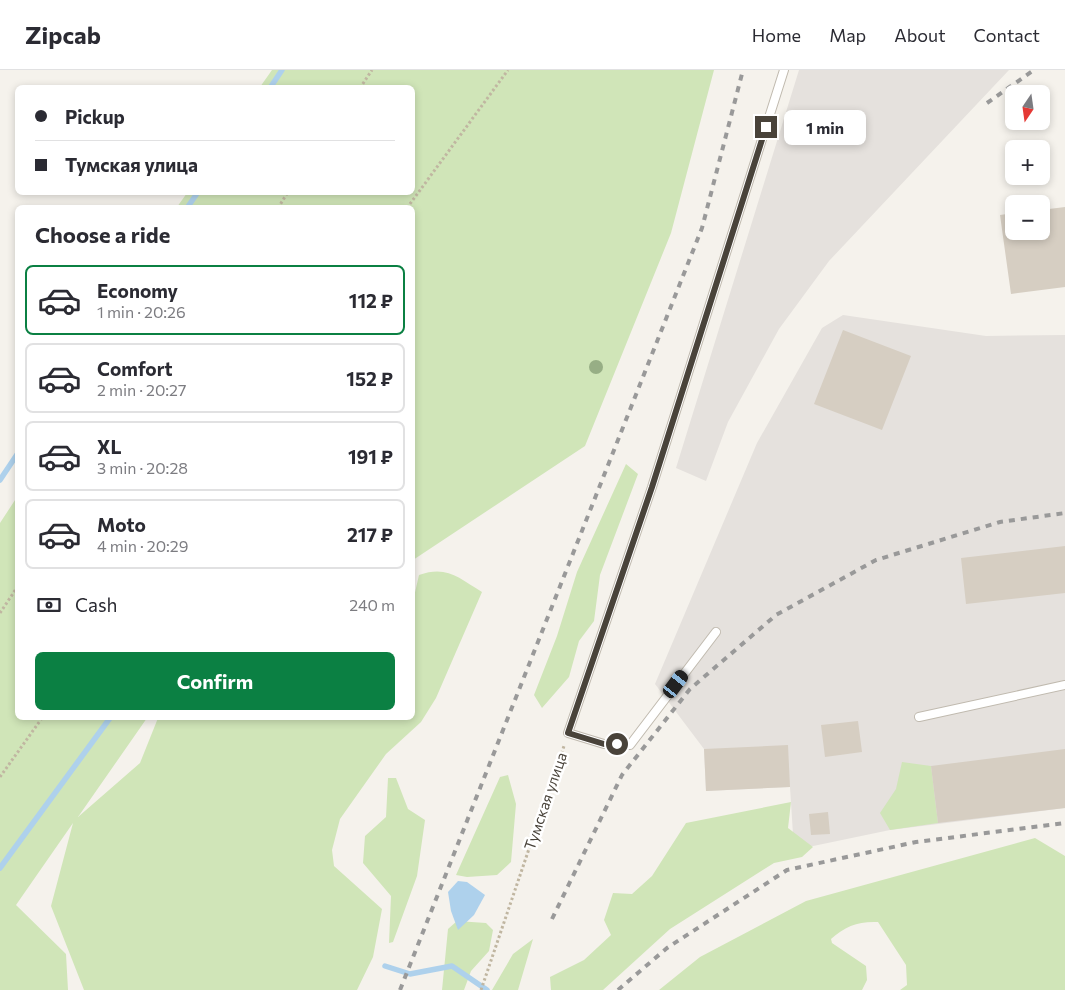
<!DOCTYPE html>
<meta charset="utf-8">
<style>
:root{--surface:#fff;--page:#f7f7f7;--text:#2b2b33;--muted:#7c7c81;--line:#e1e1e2;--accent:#0b8043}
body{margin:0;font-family:Commissioner,sans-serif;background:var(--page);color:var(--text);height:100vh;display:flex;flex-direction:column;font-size:19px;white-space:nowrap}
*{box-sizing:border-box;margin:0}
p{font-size:16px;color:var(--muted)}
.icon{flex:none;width:28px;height:28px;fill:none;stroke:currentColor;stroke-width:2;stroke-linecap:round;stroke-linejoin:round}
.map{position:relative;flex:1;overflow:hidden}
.panel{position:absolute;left:15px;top:135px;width:400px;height:515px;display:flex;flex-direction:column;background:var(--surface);border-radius:8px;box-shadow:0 2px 8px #0003}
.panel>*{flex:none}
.banner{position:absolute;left:15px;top:15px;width:400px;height:110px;border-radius:8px;box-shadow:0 2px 8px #0003;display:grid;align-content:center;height:110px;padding:0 20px;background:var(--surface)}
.needle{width:32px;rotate:193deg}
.tools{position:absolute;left:1005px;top:15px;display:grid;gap:10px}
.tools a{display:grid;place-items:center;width:45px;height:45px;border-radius:8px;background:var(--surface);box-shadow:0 2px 8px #0003;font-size:25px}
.end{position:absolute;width:22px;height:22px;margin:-11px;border:6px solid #49433a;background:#fff;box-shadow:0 0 0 2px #fff}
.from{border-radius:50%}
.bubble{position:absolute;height:35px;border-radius:8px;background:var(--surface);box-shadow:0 2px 8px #0003;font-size:16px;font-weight:700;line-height:35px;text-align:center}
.car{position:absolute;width:15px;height:30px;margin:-15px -8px;border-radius:6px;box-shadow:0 0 4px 1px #0007;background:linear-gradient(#222 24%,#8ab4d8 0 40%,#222 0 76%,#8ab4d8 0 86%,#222 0)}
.banner b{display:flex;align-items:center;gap:18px;height:48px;font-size:19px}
.banner b+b{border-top:1px solid var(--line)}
.banner i{width:12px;height:12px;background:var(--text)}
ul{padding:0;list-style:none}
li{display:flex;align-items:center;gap:15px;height:70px;margin:0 10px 8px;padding:0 10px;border:2px solid var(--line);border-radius:8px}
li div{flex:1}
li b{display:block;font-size:19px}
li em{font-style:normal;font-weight:700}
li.on{border-color:var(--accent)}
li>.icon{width:45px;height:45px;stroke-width:1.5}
h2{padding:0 20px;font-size:22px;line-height:60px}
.pay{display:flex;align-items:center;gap:12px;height:55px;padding:0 20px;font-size:19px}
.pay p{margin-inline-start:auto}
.cta{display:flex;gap:10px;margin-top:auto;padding:10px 20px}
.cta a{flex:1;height:58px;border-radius:8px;background:var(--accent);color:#fff;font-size:20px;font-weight:700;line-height:58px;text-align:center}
header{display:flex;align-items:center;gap:30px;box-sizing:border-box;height:70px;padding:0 25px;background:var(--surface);border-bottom:1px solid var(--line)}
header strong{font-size:24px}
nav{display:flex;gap:28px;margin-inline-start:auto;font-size:18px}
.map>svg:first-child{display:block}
.industrial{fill:#e5e1dd}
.green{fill:#d0e5b8}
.water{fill:#aed1ec}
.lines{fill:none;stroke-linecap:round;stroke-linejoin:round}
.stream{stroke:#aed1ec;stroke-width:5.5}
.building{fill:#d6cec2}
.service-casing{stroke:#c0baaf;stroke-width:10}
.path{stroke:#c0b6a1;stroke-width:3;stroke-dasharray:2.5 2.5;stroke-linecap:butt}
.service{stroke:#fff;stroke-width:8}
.rail{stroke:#999;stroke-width:4;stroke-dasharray:6 6;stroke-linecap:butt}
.tree{fill:#97ae85}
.route{stroke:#49433a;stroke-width:6}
.labels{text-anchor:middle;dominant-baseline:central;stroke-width:5;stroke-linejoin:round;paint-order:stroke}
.street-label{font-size:15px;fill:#49433a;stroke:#fff}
</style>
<header>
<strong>Zipcab</strong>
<nav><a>Home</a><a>Map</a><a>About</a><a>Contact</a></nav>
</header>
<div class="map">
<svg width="1065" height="920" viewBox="0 0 1065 920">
<rect width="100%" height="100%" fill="#f5f2ec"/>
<path class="industrial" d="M799,0h210l-180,191 -50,68 -51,93 -22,59 -30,-13z
M843,245l143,21 79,-1v473l-175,22 -96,20 -4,-63 -84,4 -2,-42 -49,-65 102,-241 65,-115z"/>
<path class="green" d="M272,0h442l-43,163 -86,213 -172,114 -1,-352 -235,-1 10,-14 225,-1v-104l-152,-1z
M626,394l12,10 -38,101 -6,46 -15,20 -10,36 -27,31 -8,-13 23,-59 20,-64z
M17,427l1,221h129l-69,99 62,-54 18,-45h254l1,-117 6,-26c28,-10 40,3 63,17l-46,106 -15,24 -35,32 -46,65 -8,31 2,16 48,43 -9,48 -16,33h-273l-33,-84 22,-83 -57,82 50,49 2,36h-68v-467z
M902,692l29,4 7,57 -48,7 -10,-17 16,-24z
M508,705l8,29 -5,58 -14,13 -30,2 -11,-2 44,-98z
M388,708h8l12,31 17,11 -8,56 -24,66 -4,1 2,-47 -28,-33 2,-27 21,-19z
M791,732l-3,26 25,19 -11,10 -28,6 -104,66 -67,61h-52l-1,-13 34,-17 27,-25 -7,-15 9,-27 19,1 20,-18 34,-53z
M1035,768l30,18v134h-165l7,-5 -1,-20 -28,-43c-19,-1 -33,4 -47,17l1,4 34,23 1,14 -5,10h-203l41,-33 106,-56z
M457,851l29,2 7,7 -4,21 -18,20 -7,19h-22l6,-61z
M533,869l-15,51h-26l21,-36z"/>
<path class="water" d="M458,811l9,1 18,13 -11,20 -16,15 -7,-19 -3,-19z"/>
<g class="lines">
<path class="stream" d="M270,18l12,-18
M187,138l11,-16
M0,410l18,-27
M0,798l110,-150
M385,896l25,8 42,-8 35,24"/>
</g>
<path class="building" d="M1065,137v80l-54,7 -11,-79 14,-2v18h27v-21z
M843,260l68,26 -29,74 -68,-26z
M1065,476v47l-99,11 -5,-46z
M858,651l4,31 -37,5 -4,-32z
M788,675l2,42 -84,4 -2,-42z
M1065,679v59l-127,15 -7,-57z
M828,742l2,22 -19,1 -2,-21z"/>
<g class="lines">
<g class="service-casing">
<path id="service" d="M716,562l-86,113 -26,-1 -36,-11 84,-246 132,-417
M919,647l146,-32"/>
</g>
<path class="path" d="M360,18l12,-18
M278,138l10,-16
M407,138l101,-138
M0,543l18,-27
M0,707l42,-59
M481,920l83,-244"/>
<use href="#service" class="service"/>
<path class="rail" d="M987,33l47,-33
M552,849l70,-144 68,-86 86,-74 100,-55 124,-38 65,-9
M400,920l302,-762 41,-158
M618,920l49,-42 120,-78 129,-28 149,-19"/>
</g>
<circle class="tree" cx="596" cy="297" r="7"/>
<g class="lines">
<path class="route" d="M617,674h-13l-36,-11 84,-246 114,-360"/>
</g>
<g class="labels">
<g class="street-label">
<text transform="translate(545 731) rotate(-71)">Тумская улица</text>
</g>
</g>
</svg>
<div class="tools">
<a><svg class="needle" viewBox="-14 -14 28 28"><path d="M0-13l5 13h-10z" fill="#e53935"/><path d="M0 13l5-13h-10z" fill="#7c7c81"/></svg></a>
<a>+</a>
<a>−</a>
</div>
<i class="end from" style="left:617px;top:674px"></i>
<i class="end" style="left:766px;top:57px"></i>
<div class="bubble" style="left:784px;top:40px;width:82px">1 min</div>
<i class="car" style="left:676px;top:614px;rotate:37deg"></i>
<div class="banner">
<b><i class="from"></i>Pickup</b>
<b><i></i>Тумская улица</b>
</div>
<section class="panel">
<h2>Choose a ride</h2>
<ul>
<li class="on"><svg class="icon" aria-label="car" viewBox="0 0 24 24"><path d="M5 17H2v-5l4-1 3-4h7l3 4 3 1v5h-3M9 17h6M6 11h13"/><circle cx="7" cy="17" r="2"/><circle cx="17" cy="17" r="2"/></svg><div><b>Economy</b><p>1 min · 20:26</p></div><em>112 ₽</em></li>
<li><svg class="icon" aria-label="car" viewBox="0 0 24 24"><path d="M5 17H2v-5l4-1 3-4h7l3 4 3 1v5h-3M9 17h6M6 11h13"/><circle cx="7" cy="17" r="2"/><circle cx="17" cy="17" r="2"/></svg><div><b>Comfort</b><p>2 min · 20:27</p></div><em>152 ₽</em></li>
<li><svg class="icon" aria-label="car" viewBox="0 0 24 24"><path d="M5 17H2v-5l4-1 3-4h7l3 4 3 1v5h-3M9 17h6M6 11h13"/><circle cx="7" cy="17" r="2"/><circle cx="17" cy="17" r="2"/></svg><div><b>XL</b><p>3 min · 20:28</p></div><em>191 ₽</em></li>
<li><svg class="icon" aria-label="car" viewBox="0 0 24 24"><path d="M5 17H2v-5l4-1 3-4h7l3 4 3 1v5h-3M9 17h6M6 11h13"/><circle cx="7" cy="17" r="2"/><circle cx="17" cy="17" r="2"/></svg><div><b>Moto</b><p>4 min · 20:29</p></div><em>217 ₽</em></li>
</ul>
<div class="pay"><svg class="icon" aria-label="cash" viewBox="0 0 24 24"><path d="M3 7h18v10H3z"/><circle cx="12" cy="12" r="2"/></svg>Cash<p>240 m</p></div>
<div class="cta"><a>Confirm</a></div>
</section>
</div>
